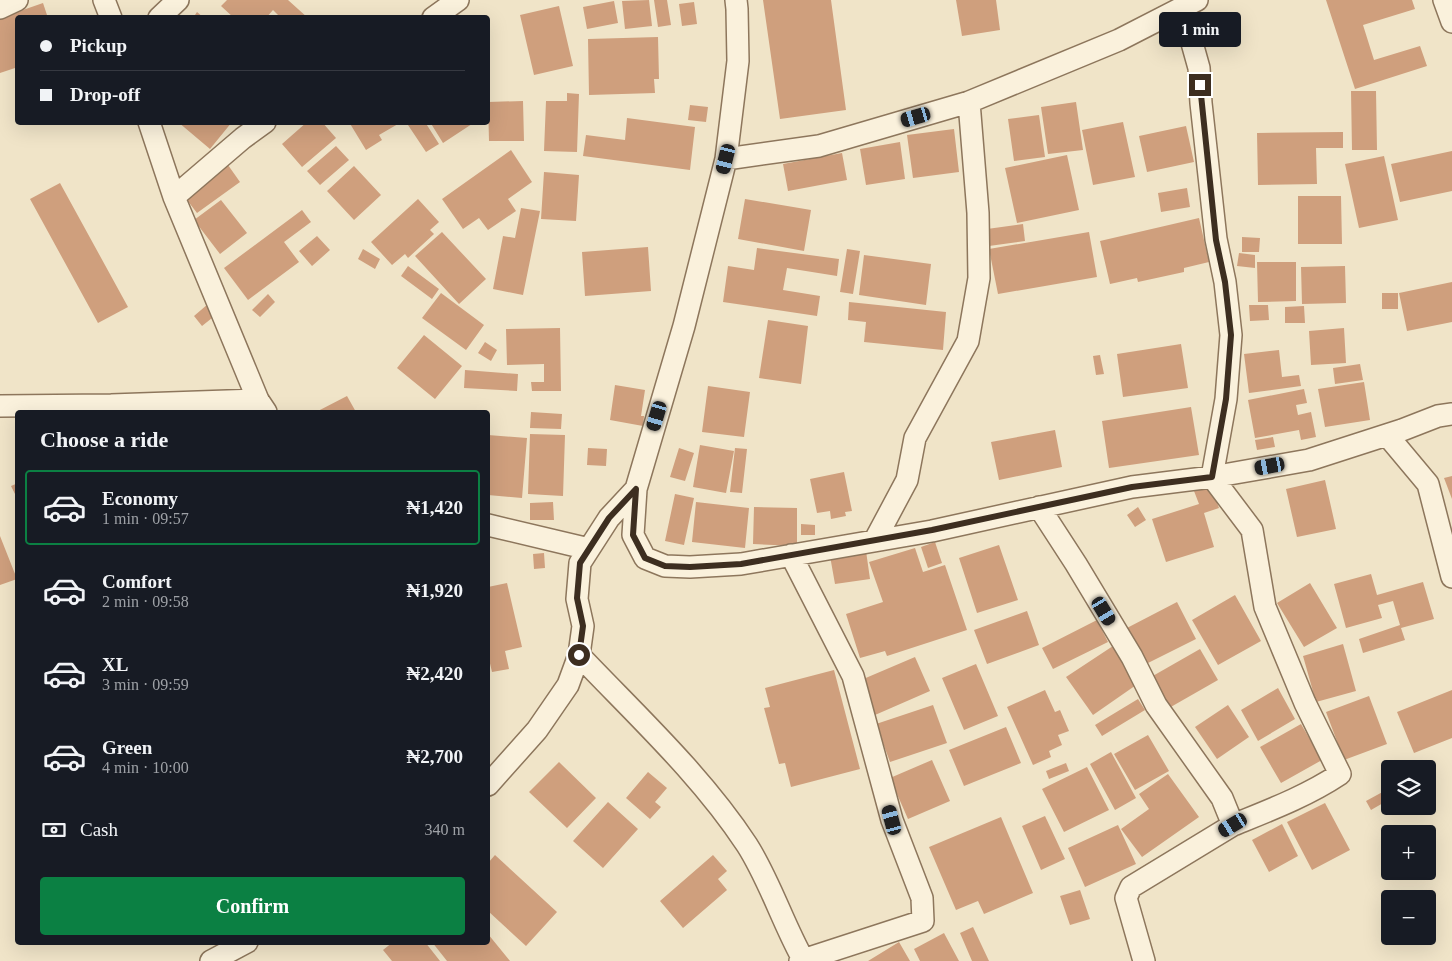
<!DOCTYPE html>
<meta charset="utf-8">
<style>
:root{--surface:#171b24;--page:#20242c;--text:#f1f3f6;--muted:#9ea1a6;--line:#363941;--accent:#0b8043}
body{margin:0;font-family:"Times New Roman",serif;background:var(--page);color:var(--text);height:100vh;display:flex;flex-direction:column;font-size:19px;white-space:nowrap}
*{box-sizing:border-box;margin:0}
p{font-size:16px;color:var(--muted)}
.icon{flex:none;width:28px;height:28px;fill:none;stroke:currentColor;stroke-width:2;stroke-linecap:round;stroke-linejoin:round}
.map{position:relative;flex:1;overflow:hidden}
.sheet{position:absolute;left:15px;top:410px;width:475px;height:535px;display:flex;flex-direction:column;background:var(--surface);border-radius:5px;box-shadow:0 5px 20px #0002}
.sheet>*{flex:none}
.top-card{position:absolute;left:15px;top:15px;width:475px;height:110px;border-radius:5px;box-shadow:0 5px 20px #0002;display:grid;align-content:center;height:110px;padding:0 25px;background:var(--surface)}
.fabs{position:absolute;left:1381px;top:760px;display:grid;gap:10px}
.fabs a{display:grid;place-items:center;width:55px;height:55px;border-radius:5px;background:var(--surface);box-shadow:0 5px 20px #0002;font-size:25px}
.end{position:absolute;width:22px;height:22px;margin:-11px;border:6px solid #3d2e20;background:#fff;box-shadow:0 0 0 2px #fff}
.from{border-radius:50%}
.bubble{position:absolute;height:35px;border-radius:5px;background:var(--surface);box-shadow:0 5px 20px #0002;font-size:16px;font-weight:700;line-height:35px;text-align:center}
.car{position:absolute;width:15px;height:30px;margin:-15px -8px;border-radius:6px;box-shadow:0 0 4px 1px #0007;background:linear-gradient(#222 24%,#8ab4d8 0 40%,#222 0 76%,#8ab4d8 0 86%,#222 0)}
.top-card b{display:flex;align-items:center;gap:18px;height:48px;font-size:19px}
.top-card b+b{border-top:1px solid var(--line)}
.top-card i{width:12px;height:12px;background:var(--text)}
ul{padding:0;list-style:none}
li{display:flex;align-items:center;gap:15px;height:75px;margin:0 10px 8px;padding:0 15px;border:2px solid transparent;border-radius:5px}
li div{flex:1}
li b{display:block;font-size:19px}
li em{font-style:normal;font-weight:700}
li.on{border-color:var(--accent)}
li>.icon{width:45px;height:45px;stroke-width:1.5}
h2{padding:0 25px;font-size:22px;line-height:60px}
.pay{display:flex;align-items:center;gap:12px;height:55px;padding:0 25px;font-size:19px}
.pay p{margin-inline-start:auto}
.action{display:flex;gap:10px;margin-top:auto;padding:10px 25px}
.action a{flex:1;height:58px;border-radius:5px;background:var(--accent);color:#fff;font-size:20px;font-weight:700;line-height:58px;text-align:center}
.map>svg:first-child{display:block}
.building{fill:#cf9f7d}
.lines{fill:none;stroke-linecap:round;stroke-linejoin:round}
.minor-casing{stroke:#8d765c;stroke-width:24}
.minor{stroke:#faf1dc;stroke-width:21}
.route{stroke:#3d2e20;stroke-width:6}
</style>
<div class="map">
<svg width="1452" height="961" viewBox="0 0 1452 961">
<rect width="100%" height="100%" fill="#f0e4c8"/>
<path class="building" d="M227,0h61l20,18h-27l-8,-8 -7,8h-32l-13,-12z
M649,0l3,26 -27,3 -3,-28z
M654,0h13l4,25 -13,2z
M763,0h68l15,110 -66,9z
M956,0h40l4,30 -38,6z
M1326,0h86l3,9 -52,16 11,35 46,-14 7,20 -72,23z
M614,1l4,22 -31,6 -4,-22z
M694,2l3,22 -15,2 -3,-22z
M43,3l5,15h-30v49l-18,6v-55z
M559,6l14,60 -39,9 -14,-60z
M197,12l7,6h-11z
M658,37l1,42h-5l1,14 -66,2 -1,-56z
M1351,91h25l1,59h-25z
M567,93l12,1 -2,58 -33,-1 2,-50h21z
M523,101l1,40h-35l-1,-39z
M1076,102l7,48 -35,4 -7,-47z
M690,105l18,2 -2,15 -18,-2z
M1039,115l6,42 -31,4 -6,-42z
M627,118l68,9 -5,43 -107,-14 3,-21 39,5z
M178,122h54l-22,27z
M307,122h15l14,16 -34,29 -20,-23z
M349,122h48l1,2 -19,11 3,5 -16,10z
M406,122h19l14,22 -13,8z
M430,122h45l-32,21z
M1123,122l12,55 -42,8 -11,-55z
M1186,126l8,36 -47,10 -8,-36z
M954,129l5,43 -46,6 -6,-43z
M1343,132v16h-27l1,36 -59,1 -1,-52z
M900,142l5,37 -39,6 -6,-36z
M336,146l13,14 -29,25 -13,-14z
M511,150l21,32 -24,17 8,12 -28,19 -9,-12 -16,11 -21,-30z
M1452,151v40l-52,11 -9,-38z
M842,153l5,27 -59,11 -5,-27z
M1067,155l12,55 -62,13 -12,-55z
M1384,156l14,64 -39,8 -14,-64z
M228,165l12,17 -43,31 -13,-17z
M354,166l27,29 -27,25 -27,-29z
M544,172l35,3 -3,46 -35,-2z
M60,183l68,124 -30,16 -68,-124z
M1187,188l3,19 -29,5 -3,-19z
M1298,196h43l1,48h-44z
M418,199l21,23 -9,8 4,4 -26,24 -3,-4 -13,11 -21,-23z
M745,199l66,11 -7,41 -66,-12z
M221,200l26,33 -27,21 -26,-34z
M521,208l19,3 -17,84 -30,-6 10,-53 12,2z
M302,210l9,12 -27,20 15,20 -51,38 -24,-32z
M1199,218l10,44 -25,6v4l-46,10 -1,-4 -27,6 -10,-43z
M1023,224l2,17 -36,5 -2,-17z
M442,232l44,47 -27,25 -44,-48z
M1089,232l8,45 -99,17 -9,-45z
M317,236l13,14 -18,16 -13,-15z
M1242,237l18,1 -1,14h-17z
M648,247l3,44 -66,5 -3,-44z
M757,248l82,11 -2,17 -50,-8 -4,22 37,6 -3,20 -94,-14 5,-36 26,4z
M363,249l17,10 -5,10 -17,-10z
M847,249l13,2 -7,43 -13,-2z
M1239,253l16,2v13l-18,-2z
M864,255l67,9 -5,41 -67,-10z
M1257,262h39v39l-38,1z
M408,266l31,23 -7,10 -31,-23z
M1345,266l1,37 -44,1 -1,-37z
M1452,282v40l-45,9 -8,-38z
M441,293l43,32 -18,25 -44,-32z
M1382,293h16v16h-16z
M268,294l7,8 -15,15 -8,-7z
M849,302l97,10 -3,38 -79,-8 2,-20 -18,-2z
M208,304l9,10 -15,12 -8,-10z
M1249,305h19l1,15 -19,1z
M1304,306l1,17h-20v-16z
M768,320l40,6 -7,58 -42,-6z
M560,328l1,63h-29l-1,-9h13v-18l-37,1 -1,-36z
M1344,328l2,35 -35,2 -2,-34z
M424,335l38,31 -27,33 -38,-31z
M485,342l12,8 -6,11 -13,-8z
M1181,344l7,44 -65,9 -6,-43z
M1279,350l3,27 17,-2 2,11 -52,7 -5,-39z
M1100,355l4,19 -8,1 -3,-19z
M1360,364l3,16 -28,4 -2,-16z
M465,370l53,4 -1,17 -53,-3z
M1364,382l6,38 -45,7 -7,-38z
M615,385l30,5 -4,26h3l-1,10 -33,-6z
M708,386l42,6 -6,45 -42,-5z
M1304,389l3,14 -11,2 2,10 13,-3 5,25 -15,3 -2,-10 -44,8 -7,-38z
M347,396l9,16h-40z
M1191,407l8,48 -90,13 -7,-47z
M531,412l31,2 -1,15 -31,-1z
M1055,430l7,37 -63,13 -8,-38z
M530,434l35,1 -2,61 -35,-2z
M488,435l39,3 -5,60 -34,-3z
M1273,437l2,10 -18,3 -2,-10z
M700,445l34,6 -8,42 -33,-6z
M588,448l19,1 -1,17 -19,-1z
M679,448l15,5 -9,28 -15,-4z
M735,448l12,1 -5,44 -12,-1z
M844,472l8,39 -7,1 1,4 -15,3 -1,-8 -13,2 -7,-34z
M1452,476v23l-8,-21z
M1325,480l11,49 -39,8 -11,-48z
M18,483v17l-7,-14z
M1211,485l8,23 -15,5 10,34 -48,15 -14,-43 47,-15 -5,-13z
M675,494l19,4 -10,47 -19,-4z
M553,502l1,18h-24v-17z
M696,502l53,6 -4,40 -53,-6z
M754,507l43,1v38l-44,-2z
M1138,507l8,13 -11,7 -8,-12z
M801,524l14,1v10h-14z
M0,536l17,43 -17,6z
M935,542l7,21 -14,5 -7,-21z
M999,545l19,55 -41,13 -18,-55z
M915,548l8,24 22,-7 22,65 -80,26 -2,-5 -25,7 -14,-44 37,-12 -14,-40z
M866,551l4,28 -35,5 -5,-28z
M544,553l1,15 -11,1 -1,-15z
M1371,574l6,21 46,-13 11,37 -33,9 4,12 -42,13 -4,-14 41,-14 -7,-24 -15,4 4,13 -36,10 -12,-44z
M507,583l15,64 -17,4 4,18 -17,3 -4,-17v-68z
M1310,583l27,45 -33,19 -27,-44z
M1235,595l26,46 -43,24 -26,-45z
M1177,602l19,37 -52,26 -19,-36z
M1027,611l12,34 -52,19 -13,-34z
M1097,620l11,22 -55,27 -11,-21z
M1343,644l13,47 -40,11 -13,-46z
M1113,646l26,37 -46,32 -27,-38z
M1200,649l18,31 -49,28 -18,-31z
M915,657l15,34 -55,24 -14,-35z
M976,664l22,52 -34,14 -22,-52z
M834,670l26,99 -69,18 -6,-24 -6,1 -15,-56 6,-1 -5,-19z
M1278,688l17,31 -37,22 -17,-31z
M1045,690l10,22 5,-2 9,21 -11,4 4,10 -13,6 2,6 -18,8 -26,-58z
M1452,690v48l-38,15 -17,-41z
M1369,696l18,48 -43,16 -18,-48z
M1138,699l7,11 -43,26 -7,-11z
M933,705l14,38 -57,19 -14,-38z
M1228,705l21,32 -32,22 -22,-32z
M1301,724l21,36 -41,23 -21,-36z
M1006,727l15,36 -57,23 -15,-36z
M1148,735l21,36 -34,19 -21,-36z
M1111,752l25,46 -21,12 -25,-46z
M932,760l18,41 -42,18 -18,-41z
M559,762l37,36 -29,30 -38,-36z
M1066,763l3,8 -20,8 -3,-8z
M1406,764l3,5h-12z
M1087,767l22,43 -45,22 -22,-43z
M648,772l19,16 -12,14 6,5 -11,12 -24,-21z
M1390,773v26l-19,11 -5,-9 22,-12 -7,-11z
M1168,774l31,43 -57,40 -21,-28 28,-20 -10,-15z
M608,802l30,27 -35,39 -30,-27z
M1325,803l25,47 -38,20 -25,-48z
M1045,816l20,43 -24,11 -19,-44z
M1001,817l32,76 -49,21 -6,-13 -22,9 -27,-63z
M1282,824l16,32 -29,16 -17,-32z
M1118,825l18,39 -51,23 -17,-39z
M495,855l62,57 -31,34 -38,-35v-48z
M713,855l14,16 -9,8 9,11 -44,38 -23,-27z
M1080,890l10,29 -20,6 -10,-29z
M973,927l16,34h-17l-12,-28z
M944,933l15,28h-39l-6,-12z
M488,934l22,27h-63l-15,-19h56z
M393,942h32l15,19h-48l-9,-11z
M899,942l11,19h-42z"/>
<g class="lines">
<g class="minor-casing">
<path id="minor" d="M104,0l7,18
M736,0l1,9 1,52 -12,98 -42,167 -48,163 -3,46 12,23 20,8 25,1 51,-3 191,-33 200,-44 80,-10 97,-17 93,-30 36,-14 14,-2
M1444,0l8,22
M1182,7l17,61 2,35 15,136 9,43 6,53 -5,64 -14,78 40,53 13,77 40,96 35,71c-33,22 -70,36 -107,51
M0,8l17,-8
M159,18l19,-18
M433,18l25,-18
M149,122l25,75 84,203 8,12
M726,159l93,-13 150,-44 150,-62 78,-40
M174,197l69,-59 22,-16
M0,406l111,-1 147,-5
M1387,435l41,49 24,93
M1039,507l37,57 56,93 24,48 66,93 11,27 -102,62 -5,11 18,63
M488,525l101,24
M875,540l32,-60 8,-42 53,-97 11,-63 -1,-65 -9,-111
M791,555l62,121 39,144 30,78 1,23 -123,40
M579,655c58,61 122,120 168,190 23,36 36,79 57,116
M488,785l49,-55 31,-45 11,-30 4,-29 -6,-27 3,-36 29,-45 27,-29
M211,961l36,-19"/>
</g>
<use href="#minor" class="minor"/>
</g>
<g class="lines">
<path class="route" d="M579,655l4,-29 -6,-28 3,-35 29,-45 27,-29 -3,46 12,23 20,8 25,1 51,-3 191,-34 200,-43 80,-10 14,-78 5,-64 -6,-53 -9,-42 -16,-155"/>
</g>
</svg>
<div class="fabs">
<a><svg class="icon" aria-label="layers" viewBox="0 0 24 24"><path d="M12 4l9 5-9 5-9-5zM3 14l9 5 9-5"/></svg></a>
<a>+</a>
<a>−</a>
</div>
<i class="end from" style="left:579px;top:655px"></i>
<i class="end" style="left:1200px;top:85px"></i>
<div class="bubble" style="left:1159px;top:12px;width:82px">1 min</div>
<i class="car" style="left:916px;top:117px;rotate:254deg"></i>
<i class="car" style="left:726px;top:159px;rotate:194deg"></i>
<i class="car" style="left:657px;top:416px;rotate:197deg"></i>
<i class="car" style="left:1270px;top:466px;rotate:260deg"></i>
<i class="car" style="left:1104px;top:611px;rotate:149deg"></i>
<i class="car" style="left:892px;top:820px;rotate:345deg"></i>
<i class="car" style="left:1233px;top:825px;rotate:239deg"></i>
<div class="top-card">
<b><i class="from"></i>Pickup</b>
<b><i></i>Drop-off</b>
</div>
<section class="sheet">
<h2>Choose a ride</h2>
<ul>
<li class="on"><svg class="icon" aria-label="car" viewBox="0 0 24 24"><path d="M5 17H2v-5l4-1 3-4h7l3 4 3 1v5h-3M9 17h6M6 11h13"/><circle cx="7" cy="17" r="2"/><circle cx="17" cy="17" r="2"/></svg><div><b>Economy</b><p>1 min · 09:57</p></div><em>₦1,420</em></li>
<li><svg class="icon" aria-label="car" viewBox="0 0 24 24"><path d="M5 17H2v-5l4-1 3-4h7l3 4 3 1v5h-3M9 17h6M6 11h13"/><circle cx="7" cy="17" r="2"/><circle cx="17" cy="17" r="2"/></svg><div><b>Comfort</b><p>2 min · 09:58</p></div><em>₦1,920</em></li>
<li><svg class="icon" aria-label="car" viewBox="0 0 24 24"><path d="M5 17H2v-5l4-1 3-4h7l3 4 3 1v5h-3M9 17h6M6 11h13"/><circle cx="7" cy="17" r="2"/><circle cx="17" cy="17" r="2"/></svg><div><b>XL</b><p>3 min · 09:59</p></div><em>₦2,420</em></li>
<li><svg class="icon" aria-label="car" viewBox="0 0 24 24"><path d="M5 17H2v-5l4-1 3-4h7l3 4 3 1v5h-3M9 17h6M6 11h13"/><circle cx="7" cy="17" r="2"/><circle cx="17" cy="17" r="2"/></svg><div><b>Green</b><p>4 min · 10:00</p></div><em>₦2,700</em></li>
</ul>
<div class="pay"><svg class="icon" aria-label="cash" viewBox="0 0 24 24"><path d="M3 7h18v10H3z"/><circle cx="12" cy="12" r="2"/></svg>Cash<p>340 m</p></div>
<div class="action"><a>Confirm</a></div>
</section>
</div>
